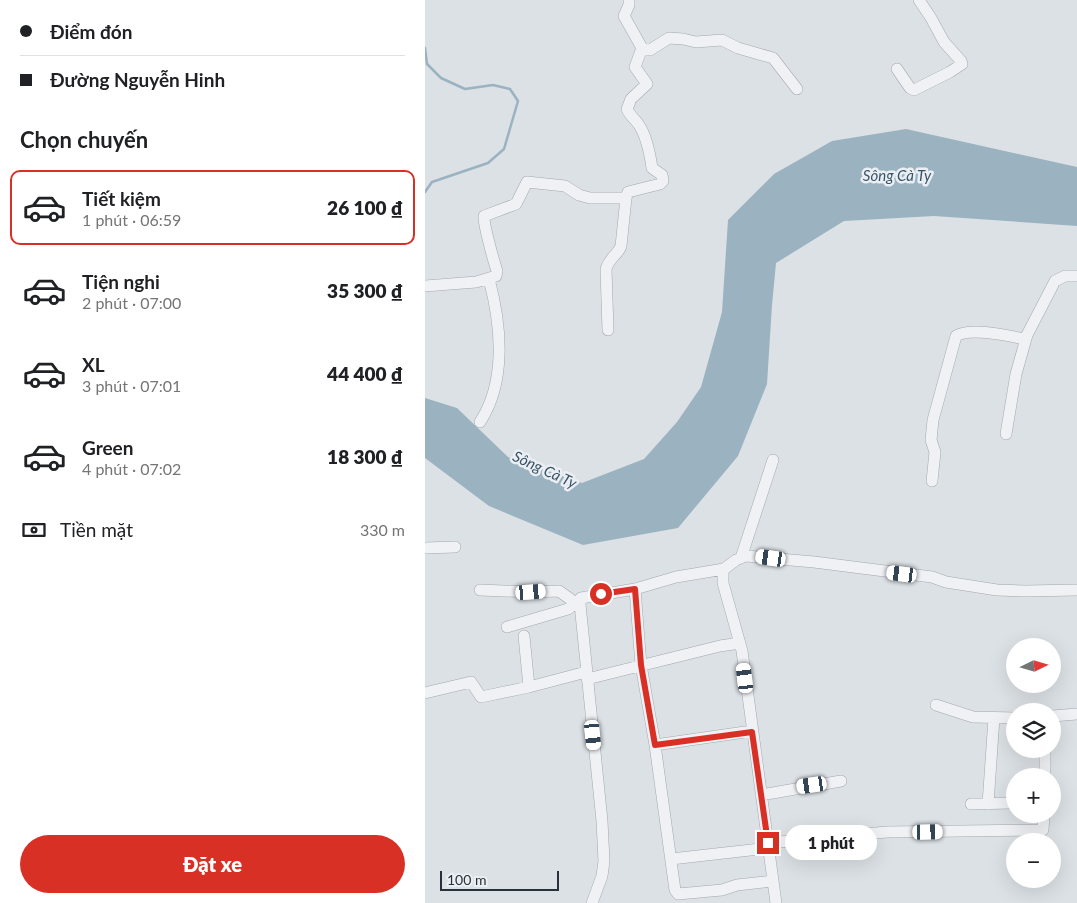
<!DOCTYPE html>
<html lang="vi">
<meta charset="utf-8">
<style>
:root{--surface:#fff;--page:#f6f6f6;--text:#202124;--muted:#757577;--line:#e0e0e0;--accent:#d93025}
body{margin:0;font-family:Lato,sans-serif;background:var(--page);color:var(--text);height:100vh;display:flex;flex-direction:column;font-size:19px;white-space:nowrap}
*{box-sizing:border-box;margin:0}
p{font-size:16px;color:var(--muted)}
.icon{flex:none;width:28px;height:28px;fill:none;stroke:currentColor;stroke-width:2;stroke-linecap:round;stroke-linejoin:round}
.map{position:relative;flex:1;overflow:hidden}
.sheet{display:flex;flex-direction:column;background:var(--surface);width:425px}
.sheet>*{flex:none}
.top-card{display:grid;align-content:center;height:110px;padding:0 20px;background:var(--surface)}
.needle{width:32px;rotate:85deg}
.controls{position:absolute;left:581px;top:638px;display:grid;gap:10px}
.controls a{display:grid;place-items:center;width:55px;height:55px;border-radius:50%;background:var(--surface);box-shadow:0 5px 20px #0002;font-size:25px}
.scale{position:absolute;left:15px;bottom:12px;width:119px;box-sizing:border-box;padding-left:5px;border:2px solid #283039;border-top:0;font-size:14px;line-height:18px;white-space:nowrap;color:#283039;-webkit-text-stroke:4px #ebeff3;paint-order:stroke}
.end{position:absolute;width:22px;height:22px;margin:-11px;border:6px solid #d93025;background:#fff;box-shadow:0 0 0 2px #fff}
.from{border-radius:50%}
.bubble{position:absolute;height:35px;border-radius:18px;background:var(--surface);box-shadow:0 5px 20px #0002;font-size:16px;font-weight:800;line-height:35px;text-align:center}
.car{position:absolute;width:15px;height:30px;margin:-15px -8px;border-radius:6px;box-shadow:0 0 4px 1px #0007;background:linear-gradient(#fff 24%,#345 0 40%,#fff 0 76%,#345 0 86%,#fff 0)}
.top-card b{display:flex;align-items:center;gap:18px;height:48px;font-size:19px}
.top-card b+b{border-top:1px solid var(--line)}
.top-card i{width:12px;height:12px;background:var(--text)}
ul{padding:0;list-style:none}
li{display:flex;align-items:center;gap:15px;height:75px;margin:0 10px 8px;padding:0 10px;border:2px solid transparent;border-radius:10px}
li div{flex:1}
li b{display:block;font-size:19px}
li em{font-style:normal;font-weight:800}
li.current{border-color:var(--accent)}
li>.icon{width:45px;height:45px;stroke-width:1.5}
h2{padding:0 20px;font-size:22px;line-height:60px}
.pay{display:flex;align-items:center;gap:12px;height:55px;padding:0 20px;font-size:19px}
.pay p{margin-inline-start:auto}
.primary-button{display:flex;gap:10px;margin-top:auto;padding:10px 20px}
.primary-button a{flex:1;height:58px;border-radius:30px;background:var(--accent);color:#fff;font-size:20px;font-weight:800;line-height:58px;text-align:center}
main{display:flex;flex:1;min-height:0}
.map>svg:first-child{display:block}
.water{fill:#9bb2c1}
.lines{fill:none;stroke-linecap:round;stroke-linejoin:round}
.stream{stroke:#9bb2c1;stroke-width:2.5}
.minor-casing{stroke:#a2a8ae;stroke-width:12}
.minor{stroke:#eff1f4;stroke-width:11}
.route{stroke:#d93025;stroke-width:6}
.labels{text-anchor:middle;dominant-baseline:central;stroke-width:5;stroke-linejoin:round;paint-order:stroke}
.water-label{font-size:15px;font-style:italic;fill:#375368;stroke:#ebeff3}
</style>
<main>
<section class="sheet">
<div class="top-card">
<b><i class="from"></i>Điểm đón</b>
<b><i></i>Đường Nguyễn Hinh</b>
</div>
<h2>Chọn chuyến</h2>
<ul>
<li class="current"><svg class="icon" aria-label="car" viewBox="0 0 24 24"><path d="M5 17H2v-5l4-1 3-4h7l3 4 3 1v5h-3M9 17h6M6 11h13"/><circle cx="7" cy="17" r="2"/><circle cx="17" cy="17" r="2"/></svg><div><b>Tiết kiệm</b><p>1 phút · 06:59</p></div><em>26 100 ₫</em></li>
<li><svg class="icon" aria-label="car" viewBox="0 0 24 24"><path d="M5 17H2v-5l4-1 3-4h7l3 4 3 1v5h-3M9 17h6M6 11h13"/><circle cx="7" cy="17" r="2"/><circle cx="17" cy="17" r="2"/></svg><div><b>Tiện nghi</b><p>2 phút · 07:00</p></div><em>35 300 ₫</em></li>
<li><svg class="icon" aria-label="car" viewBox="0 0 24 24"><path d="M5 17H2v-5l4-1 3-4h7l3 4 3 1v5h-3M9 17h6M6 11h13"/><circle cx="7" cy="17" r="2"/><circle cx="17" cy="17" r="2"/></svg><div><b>XL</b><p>3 phút · 07:01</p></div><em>44 400 ₫</em></li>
<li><svg class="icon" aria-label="car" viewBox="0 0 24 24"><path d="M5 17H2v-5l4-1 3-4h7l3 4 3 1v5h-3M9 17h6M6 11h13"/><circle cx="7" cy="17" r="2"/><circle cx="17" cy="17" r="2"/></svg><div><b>Green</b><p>4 phút · 07:02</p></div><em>18 300 ₫</em></li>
</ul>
<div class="pay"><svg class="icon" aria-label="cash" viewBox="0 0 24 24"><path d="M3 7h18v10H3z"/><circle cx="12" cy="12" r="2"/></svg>Tiền mặt<p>330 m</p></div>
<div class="primary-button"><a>Đặt xe</a></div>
</section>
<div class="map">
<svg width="652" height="903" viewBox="0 0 652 903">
<rect width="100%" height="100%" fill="#dce1e5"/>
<path class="water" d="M481,129l171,38v59l-143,-10 -90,5 -68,42 -4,42 -5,79 -29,72 -60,72 -95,17 -94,-39 -64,-48v-60l32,10 51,49 74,26 62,-24 33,-37 24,-35 21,-75 6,-92 46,-46 58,-33z"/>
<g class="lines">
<path class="stream" d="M0,48l2,16 14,14 24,11 28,-4 17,4 8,12 -14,48 -16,14 -56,19 -7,10"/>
<g class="minor-casing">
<path id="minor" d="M216,49l9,1 19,-12 14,1 13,3 26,-2 16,8 35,10 24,31
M472,69l13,19 4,2 36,-18 12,-8 -1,-3 -17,-19 -13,-24 -12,-18
M0,286l51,-4 20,-6 1,-5c-3,-9 -14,-48 -13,-55l32,-12 11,-22 38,4 14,9 11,3h36l2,-6 32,-8 3,-3 -1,-6 -10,-7c-2,-14 -5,-31 -13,-43 -4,-6 -9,-9 -12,-16l4,-10 16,-15 -12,-17 7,-19 -18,-32 5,-11v-5
M183,330l-2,-61c4,-13 12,-14 15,-23l5,-48
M55,422c27,-41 21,-98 9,-143
M581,434l10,-60 11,-39 28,-54 10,-5h12
M507,481l3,-29 -4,-12 2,-20 23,-84c15,-9 53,0 69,3
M0,548l30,-1
M316,558l32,-98
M299,569l-1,4v10l19,68 34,252
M210,589l6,76 14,80 20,145 3,4 44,-4 15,-5 36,-4
M55,590l52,2 27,-1 14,10 7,1
M82,627l61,-18 4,-3 1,-5
M99,636l5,51
M162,679l133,-33 20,-3
M0,693l46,-11 10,15 48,-10 57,-15
M511,705l37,12 42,1
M628,716l24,-2
M230,745l97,-14
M620,776v-27
M336,795l80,-14
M546,804l39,-1
M563,804l6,-86
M343,843l119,-11 156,-2 1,-16
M246,859l98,-11
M167,903l10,-27 2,-15 -2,-40 -22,-217 1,-6 54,-9 41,-12 48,-8 12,-9 10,-4 68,6 118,15 14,5 51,8 29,1 51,-1"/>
</g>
<use href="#minor" class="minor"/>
</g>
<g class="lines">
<path class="route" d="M176,594l34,-5 6,76 14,80 97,-13 16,111"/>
</g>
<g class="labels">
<g class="water-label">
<text x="472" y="175">Sông Cà Ty</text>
<text transform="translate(120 469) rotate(25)">Sông Cà Ty</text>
</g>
</g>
</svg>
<div class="controls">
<a><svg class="needle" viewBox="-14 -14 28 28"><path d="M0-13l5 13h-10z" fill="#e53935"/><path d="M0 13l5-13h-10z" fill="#757577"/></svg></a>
<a><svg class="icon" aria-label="layers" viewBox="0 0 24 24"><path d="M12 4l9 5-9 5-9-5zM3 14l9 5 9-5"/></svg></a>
<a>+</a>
<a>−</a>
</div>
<div class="scale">100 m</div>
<i class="end from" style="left:176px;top:594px"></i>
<i class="end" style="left:343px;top:843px"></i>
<div class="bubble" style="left:360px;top:825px;width:92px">1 phút</div>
<i class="car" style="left:346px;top:558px;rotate:278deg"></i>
<i class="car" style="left:477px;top:574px;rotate:277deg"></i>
<i class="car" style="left:106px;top:592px;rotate:86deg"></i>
<i class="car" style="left:320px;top:678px;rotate:353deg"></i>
<i class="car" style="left:168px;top:735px;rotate:174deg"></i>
<i class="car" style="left:387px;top:785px;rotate:262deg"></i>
<i class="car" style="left:503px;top:832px;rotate:89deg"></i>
</div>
</main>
